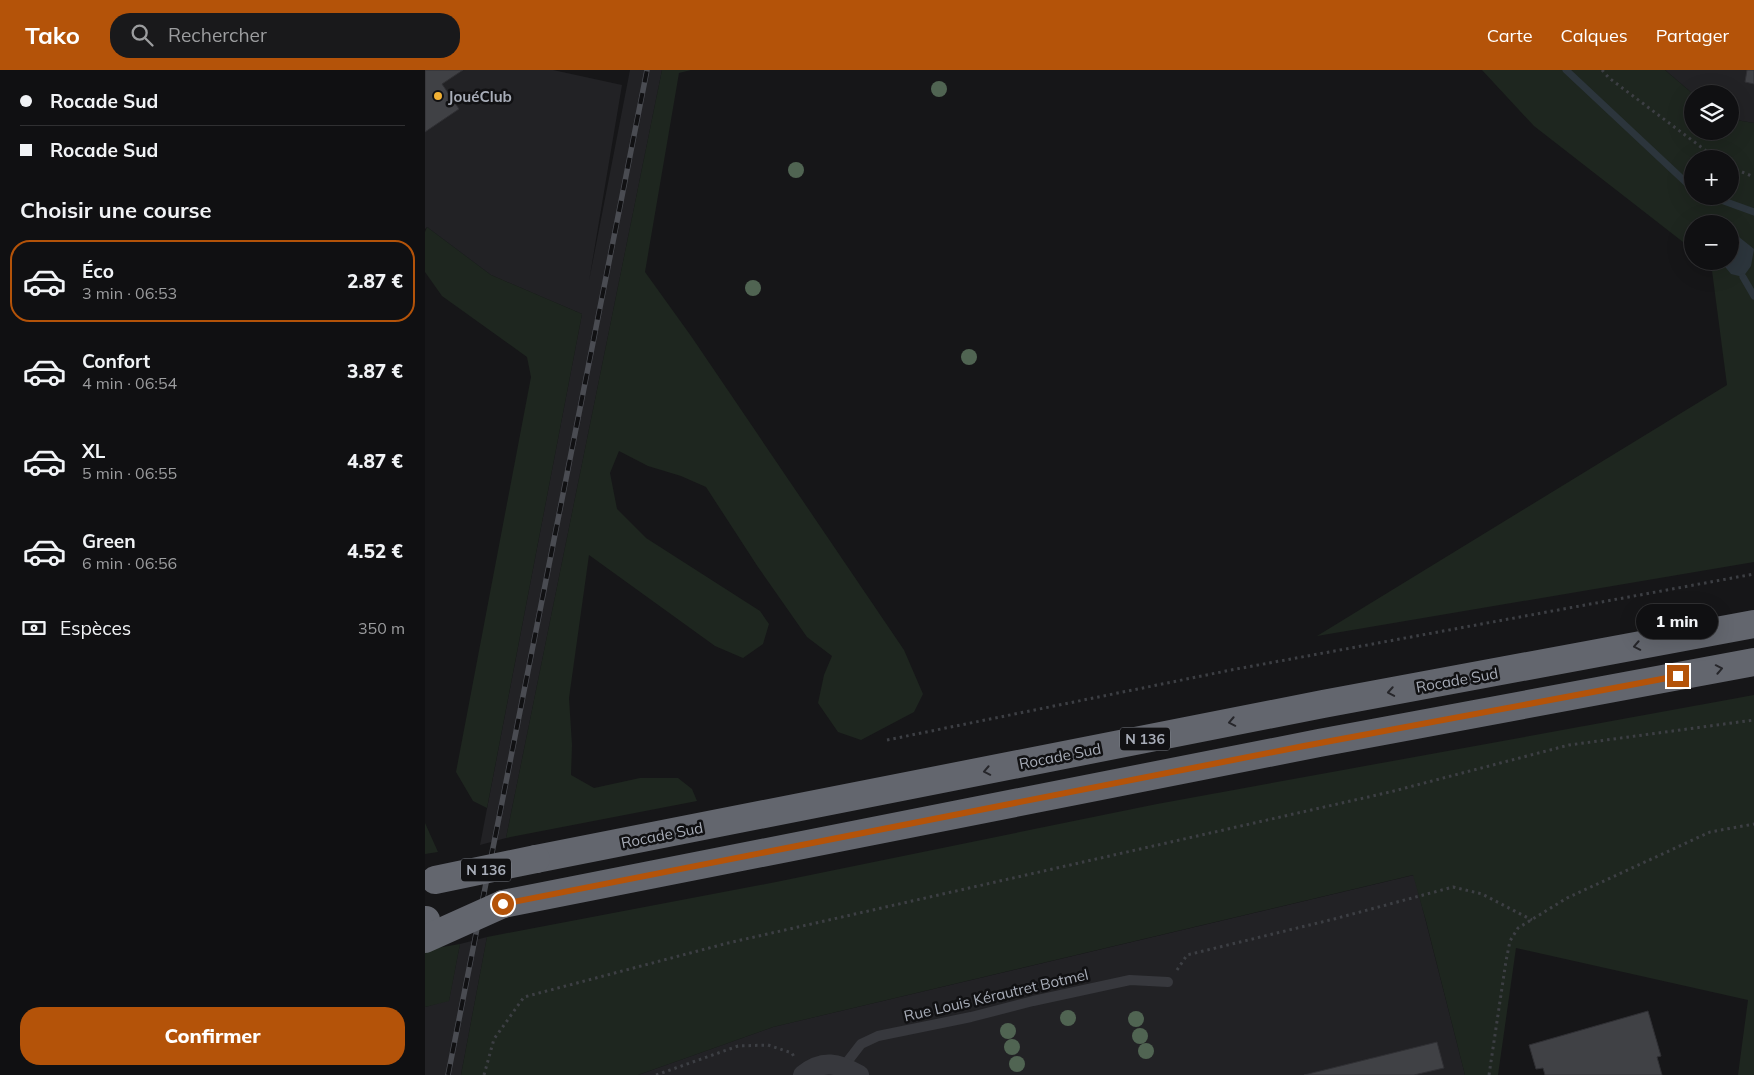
<!DOCTYPE html>
<html lang="fr">
<meta charset="utf-8">
<style>
:root{--surface:#101012;--page:#19191b;--text:#f1f3f6;--muted:#9c9d9f;--line:#303032;--accent:#b45309}
body{margin:0;font-family:Mulish,sans-serif;background:var(--page);color:var(--text);height:100vh;display:flex;flex-direction:column;font-size:19px;white-space:nowrap}
*{box-sizing:border-box;margin:0}
p{font-size:16px;color:var(--muted)}
.icon{flex:none;width:28px;height:28px;fill:none;stroke:currentColor;stroke-width:2;stroke-linecap:round;stroke-linejoin:round}
.map{position:relative;flex:1;overflow:hidden}
.panel{display:flex;flex-direction:column;background:var(--surface);width:425px}
.panel>*{flex:none}
.guide{display:grid;align-content:center;height:110px;padding:0 20px;background:var(--surface)}
.tools{position:absolute;left:1259px;top:15px;display:grid;gap:10px}
.tools a{display:grid;place-items:center;width:55px;height:55px;border-radius:50%;background:var(--surface);box-shadow:0 5px 20px #0002,0 0 0 1px var(--line);font-size:25px}
.end{position:absolute;width:22px;height:22px;margin:-11px;border:6px solid #b45309;background:#fff;box-shadow:0 0 0 2px #fff}
.from{border-radius:50%}
.bubble{position:absolute;height:35px;border-radius:18px;background:var(--surface);box-shadow:0 5px 20px #0002,0 0 0 1px var(--line);font-size:16px;font-weight:800;line-height:35px;text-align:center}
.guide b{display:flex;align-items:center;gap:18px;height:48px;font-size:19px}
.guide b+b{border-top:1px solid var(--line)}
.guide i{width:12px;height:12px;background:var(--text)}
ul{padding:0;list-style:none}
li{display:flex;align-items:center;gap:15px;height:82px;margin:0 10px 8px;padding:0 10px;border:2px solid transparent;border-radius:20px}
li div{flex:1}
li b{display:block;font-size:19px}
li em{font-style:normal;font-weight:800}
li.active{border-color:var(--accent)}
li>.icon{width:45px;height:45px;stroke-width:1.5}
h2{padding:0 20px;font-size:22px;line-height:60px}
.pay{display:flex;align-items:center;gap:12px;height:55px;padding:0 20px;font-size:19px}
.pay p{margin-inline-start:auto}
.cta{display:flex;gap:10px;margin-top:auto;padding:10px 20px}
.cta a{flex:1;height:58px;border-radius:20px;background:var(--accent);color:#fff;font-size:20px;font-weight:800;line-height:58px;text-align:center}
header{display:flex;align-items:center;gap:30px;box-sizing:border-box;height:70px;padding:0 25px;background:var(--accent);color:#fff}
header strong{font-size:24px}
nav{display:flex;gap:28px;margin-inline-start:auto;font-size:18px}
.search{width:350px;height:45px;background:var(--page);display:flex;align-items:center;gap:12px;box-sizing:border-box;padding:0 18px;border-radius:20px;color:var(--muted);font-size:19px}
main{display:flex;flex:1;min-height:0}
.map>svg:first-child{display:block}
.built{fill:#222225}
.green{fill:#1e261f;fill-rule:evenodd}
.water{fill:#2c353c}
.lines{fill:none;stroke-linecap:round;stroke-linejoin:round}
.stream{stroke:#2c353c;stroke-width:7}
.building{fill:#404145;stroke:#303034}
.path{stroke:#3d3f44;stroke-width:3;stroke-dasharray:2.5 4;stroke-linecap:butt}
.lane{stroke:#37383d;stroke-width:10}
.street{stroke:#37383d;stroke-width:20}
.highway{stroke:#63666e;stroke-width:28}
.rail-casing{stroke:#4a4c52;stroke-width:5.5}
.rail{stroke:#111113;stroke-width:4;stroke-dasharray:11;stroke-linecap:butt}
.highway-bridge{stroke:#63666e;stroke-width:28}
.tree{fill:#506452}
.oneway{stroke:#26262a}
.route{stroke:#b45309;stroke-width:6}
.poi-dot{fill:#f2b134;stroke:#111113;stroke-width:2}
.labels{text-anchor:middle;dominant-baseline:central;stroke-width:5;stroke-linejoin:round;paint-order:stroke}
.shield{fill:#111113;stroke:#7b7e86;stroke-width:1}
.shield-label{font-size:14px;font-weight:bold;fill:#a8adb8}
.poi-label{font-size:15px;font-weight:bold;fill:#a8adb8;stroke:#111113;text-anchor:start}
.street-label{font-size:15px;fill:#a8adb8;stroke:#111113}
</style>
<header>
<strong>Tako</strong>
<div class="search"><svg class="icon" aria-label="search" viewBox="0 0 24 24"><circle cx="10" cy="10" r="6"/><path d="M15 15l6 6"/></svg>Rechercher</div>
<nav><a>Carte</a><a>Calques</a><a>Partager</a></nav>
</header>
<main>
<section class="panel">
<div class="guide">
<b><i class="from"></i>Rocade Sud</b>
<b><i></i>Rocade Sud</b>
</div>
<h2>Choisir une course</h2>
<ul>
<li class="active"><svg class="icon" aria-label="car" viewBox="0 0 24 24"><path d="M5 17H2v-5l4-1 3-4h7l3 4 3 1v5h-3M9 17h6M6 11h13"/><circle cx="7" cy="17" r="2"/><circle cx="17" cy="17" r="2"/></svg><div><b>Éco</b><p>3 min · 06:53</p></div><em>2.87 €</em></li>
<li><svg class="icon" aria-label="car" viewBox="0 0 24 24"><path d="M5 17H2v-5l4-1 3-4h7l3 4 3 1v5h-3M9 17h6M6 11h13"/><circle cx="7" cy="17" r="2"/><circle cx="17" cy="17" r="2"/></svg><div><b>Confort</b><p>4 min · 06:54</p></div><em>3.87 €</em></li>
<li><svg class="icon" aria-label="car" viewBox="0 0 24 24"><path d="M5 17H2v-5l4-1 3-4h7l3 4 3 1v5h-3M9 17h6M6 11h13"/><circle cx="7" cy="17" r="2"/><circle cx="17" cy="17" r="2"/></svg><div><b>XL</b><p>5 min · 06:55</p></div><em>4.87 €</em></li>
<li><svg class="icon" aria-label="car" viewBox="0 0 24 24"><path d="M5 17H2v-5l4-1 3-4h7l3 4 3 1v5h-3M9 17h6M6 11h13"/><circle cx="7" cy="17" r="2"/><circle cx="17" cy="17" r="2"/></svg><div><b>Green</b><p>6 min · 06:56</p></div><em>4.52 €</em></li>
</ul>
<div class="pay"><svg class="icon" aria-label="cash" viewBox="0 0 24 24"><path d="M3 7h18v10H3z"/><circle cx="12" cy="12" r="2"/></svg>Espèces<p>350 m</p></div>
<div class="cta"><a>Confirmer</a></div>
</section>
<div class="map">
<svg width="1329" height="1005" viewBox="0 0 1329 1005">
<rect width="100%" height="100%" fill="#161618"/>
<path class="built" d="M0,0h128l69,15 -33,196 41,-211h32l-156,768 -26,7 102,-531 -91,-39 -64,-48 -2,2z
M1240,0h89v53l-24,-4v-25h-37z
M989,805l51,200h-827l135,-48z
M62,867l-26,138h-36v-68l24,-7 11,-56z"/>
<path class="green" d="M237,0h29l-12,3 -34,199 46,64 213,314 19,44 -9,18 -53,28 -23,-8 -20,-29 6,-28 8,-19 -25,-19 -49,-70 -52,-80 -25,-11 -33,-10 -29,-15 -9,22 7,36 29,29 114,73 9,13 -6,20 -20,14 -28,-12 -126,-91 -20,143 3,47 -1,30 23,13 46,-10h38l14,11 5,12 -191,37z
M1057,0h183l28,24v37h37v-12l24,4v439l-437,74 410,-251 -16,-122 -3,-2h22v-37h-37l-1,25 -158,-123zM1268,89h37v37h-37z
M2,157l64,48 91,39 -95,494 -14,-7 -17,-29 75,-395 -4,-20 -85,-61 -17,-24v-40z
M1329,625v380h-16l10,-75 -232,-52 -18,127h-33l-39,-154 -13,-46 -640,152 -135,48h-177l26,-138 289,-55 381,-78z
M0,753l13,29 -13,2z
M35,874l-11,57 -24,6v-57z"/>
<path class="water" d="M1314,167l15,12 -3,17 -8,11 -12,-3 -9,-11h-11v-2h19v-18z"/>
<g class="lines">
<path class="stream" d="M1141,0l127,119
M1285,126l44,16
M1318,207l11,19"/>
</g>
<path class="building" d="M0,0h38l-21,14 17,25 -34,23z
M1322,0h7v14l-9,-2z
M1223,941l13,45 -4,1 5,18h-117l-2,-7 -7,1 -7,-24z
M1012,972l7,26 -30,7h-110z"/>
<g class="lines">
<path class="path" d="M1177,0l7,8 108,81
M1305,97l24,10
M462,670l344,-70 523,-96
M752,900l10,-15 147,-36 119,-32 29,7 50,26
M59,1005l10,-36 30,-42 204,-54 662,-151 179,-47 185,-25
M231,1005l82,-29 30,-1 24,8 2,4
M1064,1005l17,-114 4,-20 8,-13 49,-30 143,-66 44,-8"/>
<path class="lane" d="M419,996l17,-22 17,-8 93,-19 62,-16 97,-21 38,2"/>
<path class="street" d="M378,1005c20,-16 35,-12 56,0"/>
<path class="highway" d="M111,789l787,-155 431,-80
M78,834l816,-161 435,-81
M0,850h1"/>
<g class="rail-casing">
<path id="rail" d="M23,1005l199,-1005"/>
</g>
<use href="#rail" class="rail"/>
<path class="highway-bridge" d="M10,810l101,-21
M0,869l78,-35"/>
</g>
<g class="tree">
<circle cx="514" cy="19" r="8"/>
<circle cx="371" cy="100" r="8"/>
<circle cx="328" cy="218" r="8"/>
<circle cx="544" cy="287" r="8"/>
<circle cx="643" cy="948" r="8"/>
<circle cx="711" cy="949" r="8"/>
<circle cx="583" cy="961" r="8"/>
<circle cx="715" cy="966" r="8"/>
<circle cx="587" cy="977" r="8"/>
<circle cx="721" cy="981" r="8"/>
<circle cx="592" cy="994" r="8"/>
</g>
<defs><path id="oneway-chevron" d="M-2-3.5L2.5 0L-2 3.5" fill="none" stroke-width="1.6" stroke-linecap="round" stroke-linejoin="round" transform="scale(1.25)"/></defs>
<g class="oneway">
<use href="#oneway-chevron" transform="translate(1212 576) rotate(169)"/>
<use href="#oneway-chevron" transform="translate(1294 599) rotate(-11)"/>
<use href="#oneway-chevron" transform="translate(966 622) rotate(170)"/>
<use href="#oneway-chevron" transform="translate(807 652) rotate(169)"/>
<use href="#oneway-chevron" transform="translate(562 701) rotate(169)"/>
</g>
<g class="lines">
<path class="route" d="M78,834l801,-158 374,-70"/>
</g>
<circle class="poi-dot" cx="13" cy="26" r="5"/>
<g class="labels">
<g class="shield">
<rect x="695" y="657.5" width="50" height="23" rx="4"/>
<rect x="36" y="788.5" width="50" height="23" rx="4"/>
</g>
<g class="shield-label">
<text x="720" y="669">N 136</text>
<text x="61" y="800">N 136</text>
</g>
<g class="poi-label">
<text x="23" y="26">JouéClub</text>
</g>
<g class="street-label">
<text transform="translate(1032 610) rotate(-10)">Rocade Sud</text>
<text transform="translate(635 686) rotate(-11)">Rocade Sud</text>
<text transform="translate(237 765) rotate(-11)">Rocade Sud</text>
<text transform="translate(571 925) rotate(-13)">Rue Louis Kérautret Botmel</text>
</g>
</g>
</svg>
<div class="tools">
<a><svg class="icon" aria-label="layers" viewBox="0 0 24 24"><path d="M12 4l9 5-9 5-9-5zM3 14l9 5 9-5"/></svg></a>
<a>+</a>
<a>−</a>
</div>
<i class="end from" style="left:78px;top:834px"></i>
<i class="end" style="left:1253px;top:606px"></i>
<div class="bubble" style="left:1211px;top:534px;width:82px">1 min</div>
</div>
</main>
